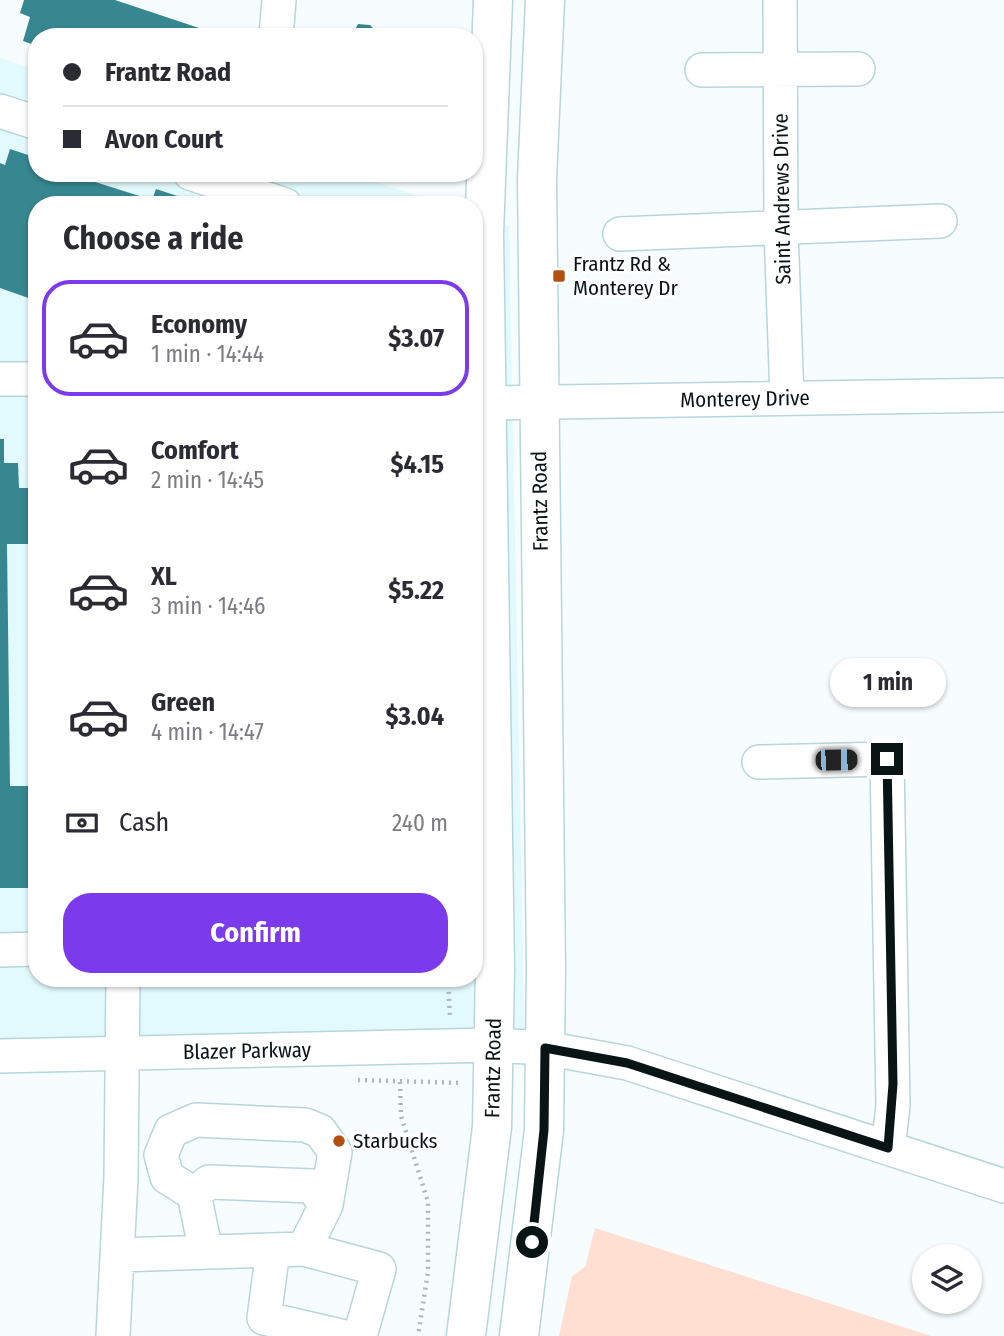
<!DOCTYPE html>
<meta charset="utf-8">
<style>
:root{--surface:#fff;--page:#f7f7f7;--text:#2b2b33;--muted:#7c7c81;--line:#e1e1e2;--accent:#7c3aed}
body{margin:0;font-family:"Fira Sans Condensed",sans-serif;background:var(--page);color:var(--text);height:100vh;display:flex;flex-direction:column;font-size:26px;white-space:nowrap}
*{box-sizing:border-box;margin:0}
p{font-size:23px;color:var(--muted)}
.icon{flex:none;width:38px;height:38px;fill:none;stroke:currentColor;stroke-width:2;stroke-linecap:round;stroke-linejoin:round}
.map{position:relative;flex:1;overflow:hidden}
.panel{position:absolute;left:28px;top:196px;width:455px;height:791px;display:flex;flex-direction:column;background:var(--surface);border-radius:28px;box-shadow:0 2px 5px #0004}
.panel>*{flex:none}
.hud{position:absolute;left:28px;top:28px;width:455px;height:154px;border-radius:28px;box-shadow:0 2px 5px #0004;display:grid;align-content:center;height:154px;padding:0 35px;background:var(--surface)}
.tools{position:absolute;left:912px;top:1244px;display:grid;gap:14px}
.tools a{display:grid;place-items:center;width:70px;height:70px;border-radius:50%;background:var(--surface);box-shadow:0 2px 5px #0004;font-size:35px}
.end{position:absolute;width:32px;height:32px;margin:-16px;border:9px solid #091415;background:#fff;box-shadow:0 0 0 4px #fff}
.from{border-radius:50%}
.bubble{position:absolute;height:49px;border-radius:24px;background:var(--surface);box-shadow:0 2px 5px #0004;font-size:23px;font-weight:700;line-height:49px;text-align:center}
.car{position:absolute;width:21px;height:42px;margin:-21px -10px;border-radius:9px;box-shadow:0 0 5px 2px #0007;background:linear-gradient(#222 24%,#8ab4d8 0 40%,#222 0 76%,#8ab4d8 0 86%,#222 0)}
.hud b{display:flex;align-items:center;gap:24px;height:66px;font-size:26px}
.hud b+b{border-top:2px solid var(--line)}
.hud i{width:18px;height:18px;background:var(--text)}
ul{padding:0;list-style:none}
li{display:flex;align-items:center;gap:21px;height:116px;margin:0 14px 10px;padding:0 21px;border:4px solid transparent;border-radius:28px}
li div{flex:1}
li b{display:block;font-size:26px}
li em{font-style:normal;font-weight:700}
li.current{border-color:var(--accent)}
li>.icon{width:63px;height:63px;stroke-width:1.5}
h2{padding:0 35px;font-size:32px;line-height:84px}
.pay{display:flex;align-items:center;gap:18px;height:77px;padding:0 35px;font-size:26px}
.pay p{margin-inline-start:auto}
.primary-button{display:flex;gap:14px;margin-top:auto;padding:14px 35px}
.primary-button a{flex:1;height:80px;border-radius:28px;background:var(--accent);color:#fff;font-size:28px;font-weight:700;line-height:80px;text-align:center}
.map>svg:first-child{display:block}
.built{fill:#e2fafd}
.green{fill:#fedfd1}
.building{fill:#378790}
.lines{fill:none;stroke-linecap:round;stroke-linejoin:round}
.minor-casing{stroke:#b7d6da;stroke-width:36}
.major-casing{stroke:#b7d6da;stroke-width:41}
.path{stroke:#aeb6b7;stroke-width:4.5;stroke-dasharray:2 5;stroke-linecap:butt}
.minor{stroke:#fff;stroke-width:33}
.major{stroke:#fff;stroke-width:38}
.route{stroke:#091415;stroke-width:9}
.poi-dot{fill:#b25014;stroke:#fff;stroke-width:2.5}
.labels{text-anchor:middle;dominant-baseline:central;stroke-width:5;stroke-linejoin:round;paint-order:stroke}
.street-label{font-size:21px;fill:#091415;stroke:#fff}
.poi-label{font-size:21px;fill:#091415;stroke:#fff;text-anchor:start}
</style>
<div class="map">
<svg width="1004" height="1336" viewBox="0 0 1004 1336">
<rect width="100%" height="100%" fill="#f7fdfe"/>
<path class="built" d="M0,58l37,12v103h312l96,32h-408v773h437v-764l35,12 16,837 -525,5z"/>
<path class="green" d="M595,1228l336,108h-372l13,-60 13,-9z"/>
<path class="building" d="M24,0h91l111,37h-189v9l-14,-5 7,-24 -10,-4z
M358,24l12,1 7,7v5h-26z
M35,147l2,26h54l-2,7 63,20 4,-11 49,16h-168v96l-37,-13v-125l5,2 5,-16 21,7z
M0,439h4v24h14l1,25h11l1,56h-24l3,242h27v102h-37z"/>
<g class="lines">
<g class="minor-casing">
<path id="minor" d="M780,0l1,229 6,169
M276,37l3,-37
M702,70l156,-1
M0,111l37,12
M190,173l95,32
M620,234l320,-13
M0,379h37
M487,403l517,-8
M759,762l128,-3 6,347 -5,42
M0,950l37,-1
M0,1056l493,-11 52,3 82,15 377,123
M194,1194l15,-12 103,4 14,19
M273,1250l-9,68 77,18
M206,1252l-12,-58 -27,-17 -6,-22 10,-24 25,-11 109,5 15,6 15,21 -9,53 -22,44
M119,1255l185,-6 75,20 -19,67
M113,1336l8,-159 2,-199"/>
</g>
<g class="major-casing">
<path id="major" d="M466,1336l26,-209 3,-158 -11,-736 9,-233
M519,1336l25,-206 2,-161 -9,-790 8,-179"/>
</g>
<path class="path" d="M448,978l2,39
M358,1080l103,3
M400,1082l1,34 27,86v70l-10,64"/>
<use href="#minor" class="minor"/>
<use href="#major" class="major"/>
</g>
<g class="lines">
<path class="route" d="M532,1242l12,-112 1,-82 82,15 261,85 5,-64 -6,-325"/>
</g>
<g class="poi-dot">
<rect x="552" y="269" width="14" height="14" rx="3.5"/>
<circle cx="339" cy="1141" r="7"/>
</g>
<g class="labels">
<g class="street-label">
<text transform="translate(782 199) rotate(-91)">Saint Andrews Drive</text>
<text transform="translate(745 399) rotate(-1)">Monterey Drive</text>
<text transform="translate(540 501) rotate(-91)">Frantz Road</text>
<text transform="translate(247 1051) rotate(-1)">Blazer Parkway</text>
<text transform="translate(493 1068) rotate(-89)">Frantz Road</text>
</g>
<g class="poi-label">
<text x="573" y="264">Frantz Rd &amp;<tspan x="573" dy="24">Monterey Dr</tspan></text>
<text x="353" y="1141">Starbucks</text>
</g>
</g>
</svg>
<div class="tools">
<a><svg class="icon" aria-label="layers" viewBox="0 0 24 24"><path d="M12 4l9 5-9 5-9-5zM3 14l9 5 9-5"/></svg></a>
</div>
<i class="end from" style="left:532px;top:1242px"></i>
<i class="end" style="left:887px;top:759px"></i>
<div class="bubble" style="left:830px;top:658px;width:116px">1 min</div>
<i class="car" style="left:836px;top:760px;rotate:89deg"></i>
<div class="hud">
<b><i class="from"></i>Frantz Road</b>
<b><i></i>Avon Court</b>
</div>
<section class="panel">
<h2>Choose a ride</h2>
<ul>
<li class="current"><svg class="icon" aria-label="car" viewBox="0 0 24 24"><path d="M5 17H2v-5l4-1 3-4h7l3 4 3 1v5h-3M9 17h6M6 11h13"/><circle cx="7" cy="17" r="2"/><circle cx="17" cy="17" r="2"/></svg><div><b>Economy</b><p>1 min · 14:44</p></div><em>$3.07</em></li>
<li><svg class="icon" aria-label="car" viewBox="0 0 24 24"><path d="M5 17H2v-5l4-1 3-4h7l3 4 3 1v5h-3M9 17h6M6 11h13"/><circle cx="7" cy="17" r="2"/><circle cx="17" cy="17" r="2"/></svg><div><b>Comfort</b><p>2 min · 14:45</p></div><em>$4.15</em></li>
<li><svg class="icon" aria-label="car" viewBox="0 0 24 24"><path d="M5 17H2v-5l4-1 3-4h7l3 4 3 1v5h-3M9 17h6M6 11h13"/><circle cx="7" cy="17" r="2"/><circle cx="17" cy="17" r="2"/></svg><div><b>XL</b><p>3 min · 14:46</p></div><em>$5.22</em></li>
<li><svg class="icon" aria-label="car" viewBox="0 0 24 24"><path d="M5 17H2v-5l4-1 3-4h7l3 4 3 1v5h-3M9 17h6M6 11h13"/><circle cx="7" cy="17" r="2"/><circle cx="17" cy="17" r="2"/></svg><div><b>Green</b><p>4 min · 14:47</p></div><em>$3.04</em></li>
</ul>
<div class="pay"><svg class="icon" aria-label="cash" viewBox="0 0 24 24"><path d="M3 7h18v10H3z"/><circle cx="12" cy="12" r="2"/></svg>Cash<p>240 m</p></div>
<div class="primary-button"><a>Confirm</a></div>
</section>
</div>
